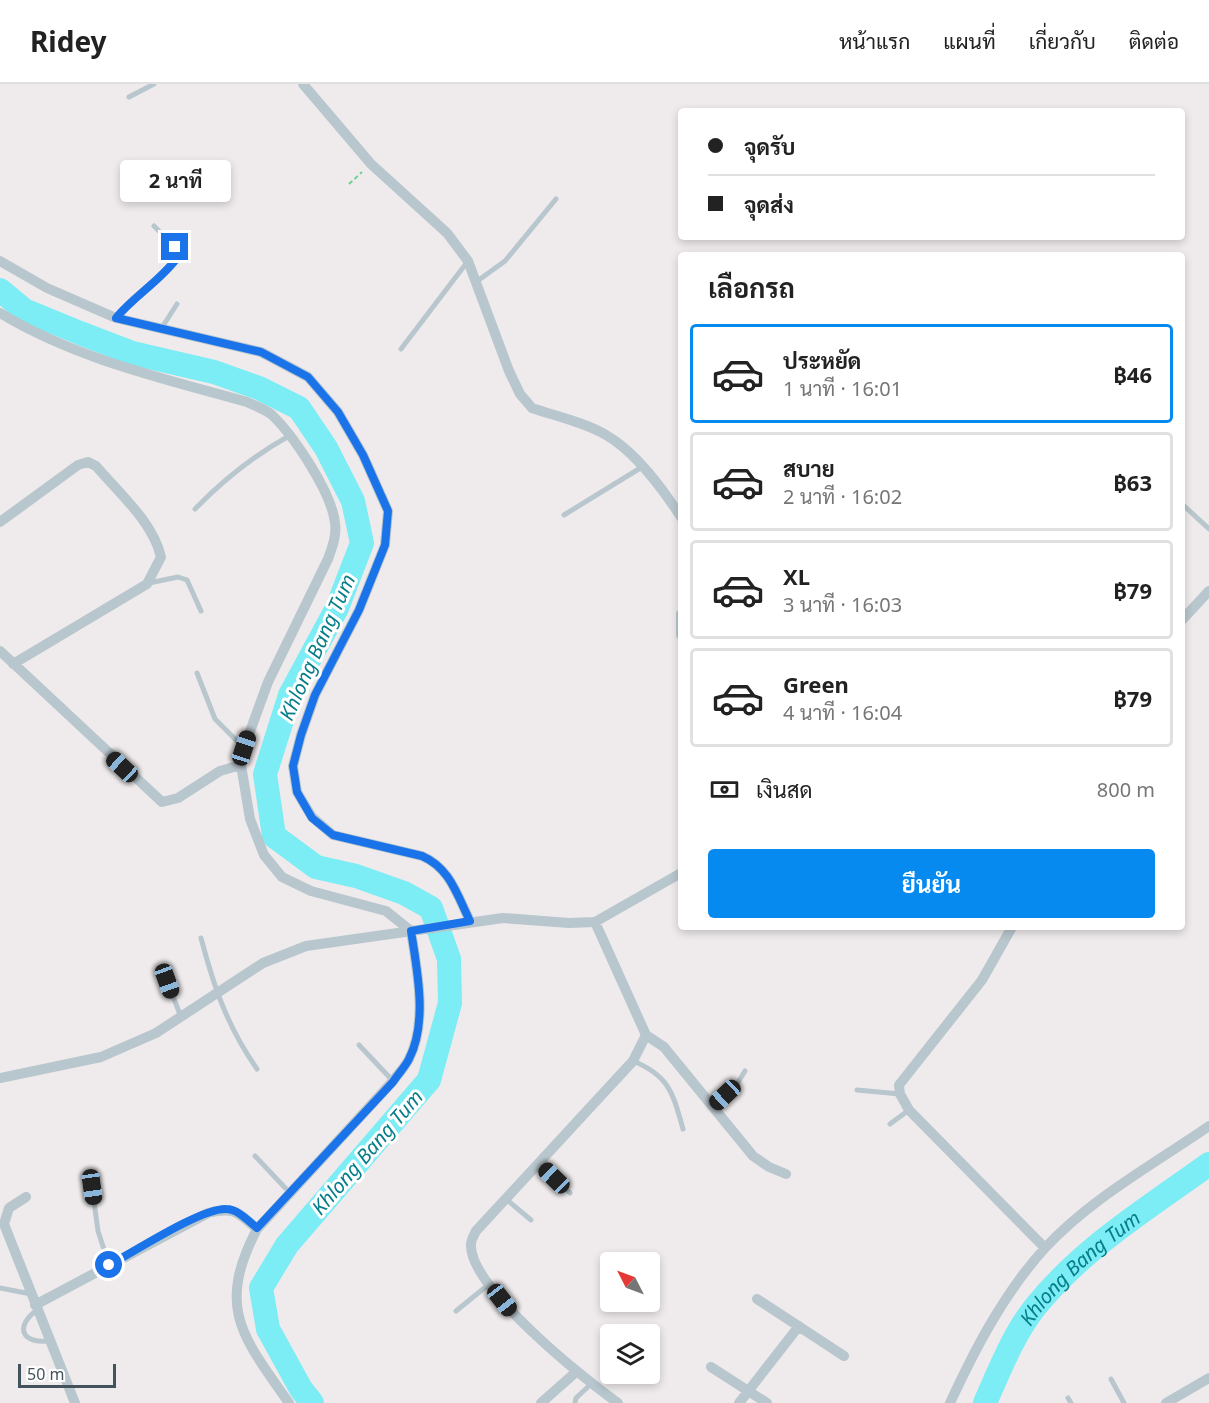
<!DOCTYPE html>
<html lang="th">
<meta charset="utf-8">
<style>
:root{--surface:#fff;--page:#f2f2f2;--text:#222;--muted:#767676;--line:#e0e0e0;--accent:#068aef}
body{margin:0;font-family:"Noto Sans",Sarabun,sans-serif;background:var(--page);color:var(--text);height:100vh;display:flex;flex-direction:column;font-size:22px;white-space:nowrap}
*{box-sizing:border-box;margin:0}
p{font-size:20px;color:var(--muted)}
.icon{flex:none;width:33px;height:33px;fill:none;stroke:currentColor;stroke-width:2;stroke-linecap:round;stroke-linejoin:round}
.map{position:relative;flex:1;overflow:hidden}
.side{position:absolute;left:678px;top:168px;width:507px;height:678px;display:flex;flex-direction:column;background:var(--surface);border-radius:6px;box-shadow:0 3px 9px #0003}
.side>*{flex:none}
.top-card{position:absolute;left:678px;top:24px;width:507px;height:132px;border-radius:6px;box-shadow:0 3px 9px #0003;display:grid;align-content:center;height:132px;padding:0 30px;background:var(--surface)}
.needle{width:39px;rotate:312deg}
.tools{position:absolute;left:600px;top:1168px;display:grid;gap:12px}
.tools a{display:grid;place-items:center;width:60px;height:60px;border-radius:6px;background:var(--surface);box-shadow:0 3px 9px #0003;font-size:30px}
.scale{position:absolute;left:18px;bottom:15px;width:98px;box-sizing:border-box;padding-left:6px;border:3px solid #43535b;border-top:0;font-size:16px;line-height:21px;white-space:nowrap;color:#43535b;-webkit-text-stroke:4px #fff;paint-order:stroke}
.end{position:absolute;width:27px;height:27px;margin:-14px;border:8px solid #1a73e8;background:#fff;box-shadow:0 0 0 3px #fff}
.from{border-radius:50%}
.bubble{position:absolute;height:42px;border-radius:6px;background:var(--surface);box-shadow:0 3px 9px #0003;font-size:20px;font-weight:700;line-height:42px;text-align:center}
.car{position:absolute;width:18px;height:36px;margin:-18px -9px;border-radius:8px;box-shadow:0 0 4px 2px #0007;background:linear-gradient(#222 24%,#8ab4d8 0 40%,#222 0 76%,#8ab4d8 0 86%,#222 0)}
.top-card b{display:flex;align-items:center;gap:21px;height:57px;font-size:22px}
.top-card b+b{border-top:2px solid var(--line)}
.top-card i{width:15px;height:15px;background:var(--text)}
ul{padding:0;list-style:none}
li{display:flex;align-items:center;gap:18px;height:99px;margin:0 12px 9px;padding:0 18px;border:3px solid var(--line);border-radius:6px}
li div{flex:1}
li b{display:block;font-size:22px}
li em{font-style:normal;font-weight:700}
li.active{border-color:var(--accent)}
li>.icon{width:54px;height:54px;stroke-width:1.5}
h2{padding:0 30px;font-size:27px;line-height:72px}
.pay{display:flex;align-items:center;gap:15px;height:66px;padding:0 30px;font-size:22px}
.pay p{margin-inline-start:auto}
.action{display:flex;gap:12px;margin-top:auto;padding:12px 30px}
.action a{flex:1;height:69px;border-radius:6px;background:var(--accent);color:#fff;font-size:24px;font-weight:700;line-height:69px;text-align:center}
header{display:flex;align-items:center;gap:36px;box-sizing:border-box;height:84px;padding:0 30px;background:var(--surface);border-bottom:2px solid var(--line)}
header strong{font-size:28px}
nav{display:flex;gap:33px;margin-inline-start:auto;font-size:21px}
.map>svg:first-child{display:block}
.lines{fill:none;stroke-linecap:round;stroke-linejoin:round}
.river{stroke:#7cecf5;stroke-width:24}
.path{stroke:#69d491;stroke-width:2;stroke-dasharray:4.5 3;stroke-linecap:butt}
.service{stroke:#b8c6cd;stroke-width:5}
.minor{stroke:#b8c6cd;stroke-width:10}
.route{stroke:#1a73e8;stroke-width:8}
.labels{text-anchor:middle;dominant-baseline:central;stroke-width:6;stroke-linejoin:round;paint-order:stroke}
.water-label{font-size:20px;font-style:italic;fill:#047e89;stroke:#fff}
</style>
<header>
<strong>Ridey</strong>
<nav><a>หน้าแรก</a><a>แผนที่</a><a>เกี่ยวกับ</a><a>ติดต่อ</a></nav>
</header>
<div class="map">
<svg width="1209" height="1319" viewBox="0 0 1209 1319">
<rect width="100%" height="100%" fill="#efebec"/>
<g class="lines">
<g class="river">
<path d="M0,206l24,20 56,23 52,20 82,19 45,16 40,20 27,40 27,53 9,42 -25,65 -47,87 -25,79 9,62 42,31 40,9 48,17 27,15 18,51 1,44 -21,77 -142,165 -26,43 7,41 33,60 11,14"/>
<path id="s1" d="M985,1319c14,-32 29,-70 51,-97 48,-59 112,-98 173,-142"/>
</g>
<path class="path" d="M349,100l13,-12"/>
<path class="service" d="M129,13l25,-13
M476,198l29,-21 51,-62
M117,233c18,-22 43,-37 60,-59l-2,-11 -21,-21
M161,245l16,-25
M401,265l67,-88
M1182,420l27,25
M195,425c29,-30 58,-53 94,-73
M564,431l78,-48
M149,499l29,-6 9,3 14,31
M197,589l18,46 29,29
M201,854c13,49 26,88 56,131
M167,897l14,36
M359,961l34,36
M633,977c37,15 40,33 50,68
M857,1006l43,4
M713,1022l24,-22 8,-13
M890,1040l19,-14
M255,1072l35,37
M539,1079l31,30
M92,1103l6,44 11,34
M506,1115l25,21
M0,1204l31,6
M37,1226c-23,17 -15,34 13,31
M456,1227l32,-26
M1111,1295l13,24
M1068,1314l3,5
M575,1319l1,-5 15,-14"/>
<path class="minor" d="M303,0l68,80 76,69 21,28 41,110 11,23 12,14c23,8 52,14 74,27 30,17 56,53 75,82
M0,177l47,27 69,30 145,34 47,25 30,35 25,43 25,56 -3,34 -26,65 -44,85 -14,40 -8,31 4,26 15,25 21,18 89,21c28,12 35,39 48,65
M0,229c76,46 162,65 247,89 8,4 18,7 25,13 22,21 60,78 63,108 2,12 -3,25 -7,36l-60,123 -24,66 -3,17 9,54 14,36 18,22 29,14 75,20 25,20c6,39 17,91 -2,128 -4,8 -11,15 -16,22l-136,148c-41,79 -15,107 32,174
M0,438l78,-57 10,-3 8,4c23,27 57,56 65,91l-14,27 -134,80
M681,530v21
M1182,536l27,-29
M0,567l162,151 16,-4 42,-27 21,-6
M595,838l51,113 18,12 89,109 16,11 17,7
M1012,843l-30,53 -83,105 1,9 9,16 136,138
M0,994l101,-21 55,-24 107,-70 43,-17 197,-28 66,5 26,-1 86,-49
M26,1113l-17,11 -5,16 71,179
M757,1215l87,57
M35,1221l173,-92c26,-6 29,-2 49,16
M711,1283l56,36
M541,1319l35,-31
M618,1319c-34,-24 -150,-117 -147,-159 0,-4 3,-9 5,-13l157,-170 13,-26
M739,1319l60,-77
M950,1319c25,-54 54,-110 95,-155 45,-49 109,-84 164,-122
M1166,1319l43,-25"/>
</g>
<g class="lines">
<path class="route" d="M109,1181c25,-13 92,-57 117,-56 12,0 22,12 31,19l136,-146c5,-8 12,-15 16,-23 19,-37 8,-89 2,-128l59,-10c-13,-26 -20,-53 -48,-65l-89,-21 -21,-17 -15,-26 -4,-26 8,-31 14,-40 44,-85 26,-65 3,-34 -25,-56 -25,-43 -30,-35 -47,-25 -145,-34c18,-22 44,-37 61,-60l-2,-11"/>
</g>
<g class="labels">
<g class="water-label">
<text transform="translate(317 563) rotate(-66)">Khlong Bang Tum</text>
<text transform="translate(367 1068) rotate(-49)">Khlong Bang Tum</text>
<text stroke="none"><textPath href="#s1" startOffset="168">Khlong Bang Tum</textPath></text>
</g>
</g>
</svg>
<div class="tools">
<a><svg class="needle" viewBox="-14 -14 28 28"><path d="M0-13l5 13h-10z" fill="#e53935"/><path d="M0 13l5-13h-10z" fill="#767676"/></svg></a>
<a><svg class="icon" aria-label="layers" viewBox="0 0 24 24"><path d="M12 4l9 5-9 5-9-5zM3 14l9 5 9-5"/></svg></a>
</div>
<div class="scale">50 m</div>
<i class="end from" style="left:109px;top:1181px"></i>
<i class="end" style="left:175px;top:163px"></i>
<div class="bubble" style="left:120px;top:76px;width:111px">2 นาที</div>
<i class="car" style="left:244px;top:664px;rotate:18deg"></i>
<i class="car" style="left:122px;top:683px;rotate:313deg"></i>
<i class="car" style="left:167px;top:897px;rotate:160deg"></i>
<i class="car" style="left:725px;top:1011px;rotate:227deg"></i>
<i class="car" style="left:554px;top:1094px;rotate:314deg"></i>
<i class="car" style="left:92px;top:1103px;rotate:172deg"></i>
<i class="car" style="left:502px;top:1216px;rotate:142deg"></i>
<div class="top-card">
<b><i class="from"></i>จุดรับ</b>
<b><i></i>จุดส่ง</b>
</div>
<section class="side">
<h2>เลือกรถ</h2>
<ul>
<li class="active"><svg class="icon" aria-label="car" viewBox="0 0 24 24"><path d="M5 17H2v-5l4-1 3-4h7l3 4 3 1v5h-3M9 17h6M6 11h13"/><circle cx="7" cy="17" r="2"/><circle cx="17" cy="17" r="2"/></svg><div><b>ประหยัด</b><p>1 นาที · 16:01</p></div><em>฿46</em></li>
<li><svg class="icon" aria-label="car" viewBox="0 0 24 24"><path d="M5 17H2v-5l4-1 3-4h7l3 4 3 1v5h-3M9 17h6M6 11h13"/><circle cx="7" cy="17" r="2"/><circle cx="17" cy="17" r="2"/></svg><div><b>สบาย</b><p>2 นาที · 16:02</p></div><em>฿63</em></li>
<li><svg class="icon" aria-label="car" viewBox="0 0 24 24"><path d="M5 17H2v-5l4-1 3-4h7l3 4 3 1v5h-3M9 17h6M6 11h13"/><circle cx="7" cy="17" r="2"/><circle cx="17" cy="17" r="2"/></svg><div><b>XL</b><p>3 นาที · 16:03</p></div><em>฿79</em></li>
<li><svg class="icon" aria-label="car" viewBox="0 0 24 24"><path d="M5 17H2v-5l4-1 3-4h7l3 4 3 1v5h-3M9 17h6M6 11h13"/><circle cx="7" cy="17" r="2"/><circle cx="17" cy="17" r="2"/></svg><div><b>Green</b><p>4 นาที · 16:04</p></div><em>฿79</em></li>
</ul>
<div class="pay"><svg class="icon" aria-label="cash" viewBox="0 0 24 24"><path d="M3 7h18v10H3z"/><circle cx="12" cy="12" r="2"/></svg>เงินสด<p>800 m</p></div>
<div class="action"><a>ยืนยัน</a></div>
</section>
</div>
